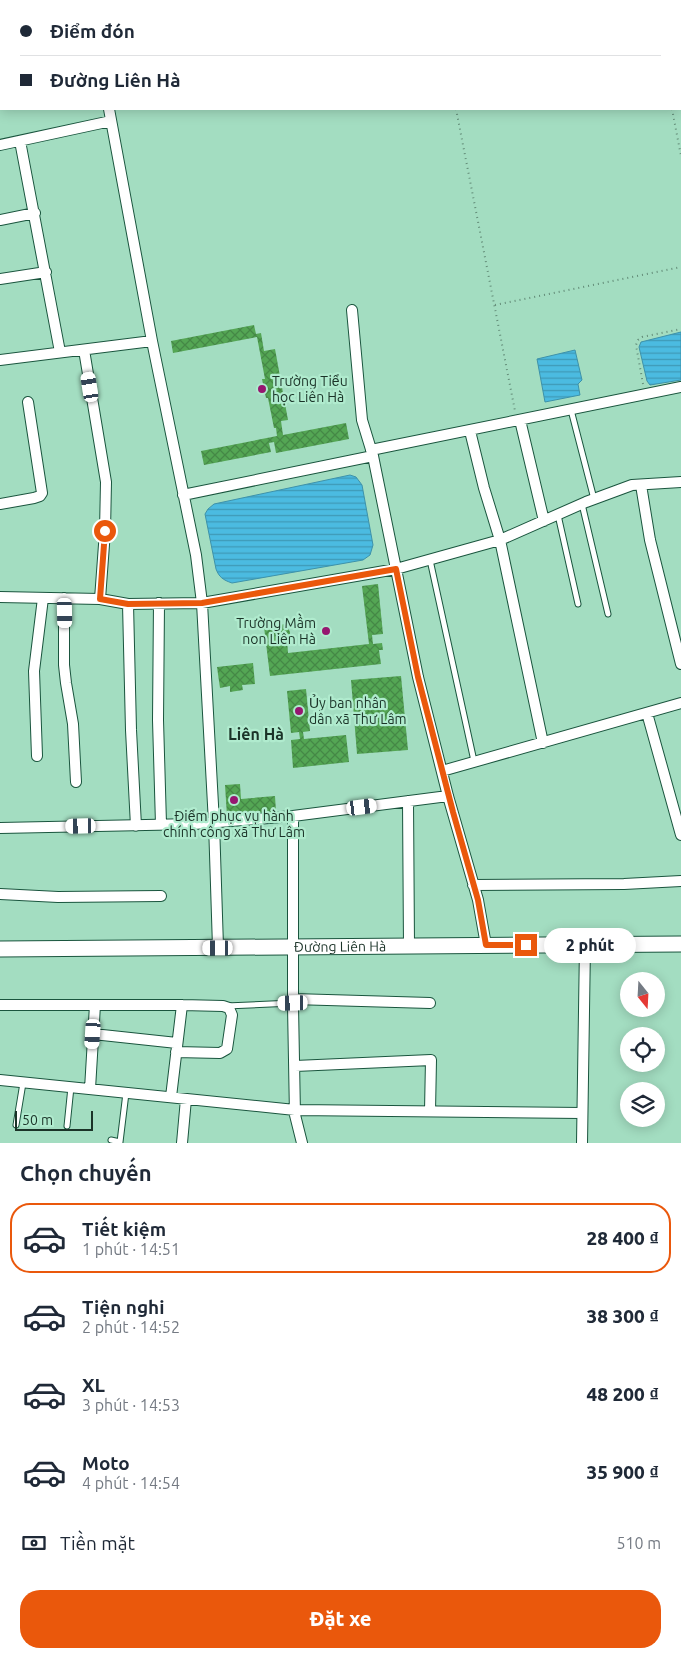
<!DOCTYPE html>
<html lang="vi">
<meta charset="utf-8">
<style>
:root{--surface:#fff;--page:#f2f2f3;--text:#1f2937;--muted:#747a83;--line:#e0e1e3;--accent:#ea580c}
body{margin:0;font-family:Ubuntu,sans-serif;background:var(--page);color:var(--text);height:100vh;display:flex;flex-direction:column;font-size:19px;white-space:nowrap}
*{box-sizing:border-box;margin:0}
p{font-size:16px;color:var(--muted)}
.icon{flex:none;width:28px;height:28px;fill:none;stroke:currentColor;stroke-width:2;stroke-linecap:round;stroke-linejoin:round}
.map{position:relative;height:1143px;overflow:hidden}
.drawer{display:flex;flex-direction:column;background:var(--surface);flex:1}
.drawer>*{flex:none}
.hud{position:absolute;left:0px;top:0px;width:681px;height:110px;box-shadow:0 2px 12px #0003;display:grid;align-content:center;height:110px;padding:0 20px;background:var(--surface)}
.needle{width:32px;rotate:162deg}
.fabs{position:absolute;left:620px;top:972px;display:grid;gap:10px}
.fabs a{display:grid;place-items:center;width:45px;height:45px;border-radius:50%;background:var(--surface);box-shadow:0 2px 12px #0003;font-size:25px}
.scale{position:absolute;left:15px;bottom:12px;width:78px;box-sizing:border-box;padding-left:5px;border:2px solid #1b3328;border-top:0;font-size:14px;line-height:18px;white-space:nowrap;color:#1b3328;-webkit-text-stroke:4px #b0ebce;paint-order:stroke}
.end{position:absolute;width:22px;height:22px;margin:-11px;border:6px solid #ea580c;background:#fff;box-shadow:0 0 0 2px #fff}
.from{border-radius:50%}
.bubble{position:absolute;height:35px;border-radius:18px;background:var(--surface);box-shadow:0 2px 12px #0003;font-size:16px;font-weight:800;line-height:35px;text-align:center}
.car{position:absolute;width:15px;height:30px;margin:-15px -8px;border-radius:6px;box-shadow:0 0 4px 1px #0007;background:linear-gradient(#fff 24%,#345 0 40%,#fff 0 76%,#345 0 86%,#fff 0)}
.hud b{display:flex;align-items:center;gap:18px;height:48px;font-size:19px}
.hud b+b{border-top:1px solid var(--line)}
.hud i{width:12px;height:12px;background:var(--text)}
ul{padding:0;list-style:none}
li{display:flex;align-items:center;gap:15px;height:70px;margin:0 10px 8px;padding:0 10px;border:2px solid transparent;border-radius:20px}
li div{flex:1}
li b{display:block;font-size:19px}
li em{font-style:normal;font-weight:800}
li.on{border-color:var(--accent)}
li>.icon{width:45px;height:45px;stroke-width:1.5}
h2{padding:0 20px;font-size:22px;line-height:60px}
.pay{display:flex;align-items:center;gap:12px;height:55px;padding:0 20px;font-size:19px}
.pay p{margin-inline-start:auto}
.cta{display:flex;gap:10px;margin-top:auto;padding:10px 20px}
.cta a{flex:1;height:58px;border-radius:20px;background:var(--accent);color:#fff;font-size:20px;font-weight:800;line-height:58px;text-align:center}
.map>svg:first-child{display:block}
.water{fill:url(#water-rules);stroke:#3d92aa}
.building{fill:url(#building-cross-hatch)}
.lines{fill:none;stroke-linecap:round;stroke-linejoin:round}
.service-casing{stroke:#1a553e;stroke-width:7}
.minor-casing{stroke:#1a553e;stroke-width:12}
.secondary-casing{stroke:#1a553e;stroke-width:17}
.path{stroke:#638c78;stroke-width:2;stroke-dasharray:1 4;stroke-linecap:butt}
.service{stroke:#fff;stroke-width:5}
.minor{stroke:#fff;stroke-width:10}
.secondary{stroke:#fff;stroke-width:15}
.route{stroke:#ea580c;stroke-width:6}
.poi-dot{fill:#961770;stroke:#b0ebce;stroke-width:2}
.labels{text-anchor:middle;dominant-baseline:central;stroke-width:4.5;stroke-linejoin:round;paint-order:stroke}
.poi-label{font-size:14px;fill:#1b3328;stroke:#b0ebce;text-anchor:start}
.street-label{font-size:14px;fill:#1b3328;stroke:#b0ebce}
.quarter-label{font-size:16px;font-weight:bold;fill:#1b3328;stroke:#b0ebce}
</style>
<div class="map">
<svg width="681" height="1143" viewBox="0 0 681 1143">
<defs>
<pattern id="water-rules" width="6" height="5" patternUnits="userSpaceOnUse" patternTransform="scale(1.25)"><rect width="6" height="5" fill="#4bbbe1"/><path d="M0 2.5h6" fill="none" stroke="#3e99b6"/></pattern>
<pattern id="building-cross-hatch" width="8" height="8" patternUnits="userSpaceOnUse" patternTransform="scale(1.25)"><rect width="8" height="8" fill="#54a654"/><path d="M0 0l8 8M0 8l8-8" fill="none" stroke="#458846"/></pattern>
</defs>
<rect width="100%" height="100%" fill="#a3ddc1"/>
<path class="water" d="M681,332v48l-31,5 -3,-4 -8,-34 2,-5z
M575,350l7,30 -4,4 2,11 -35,7 -8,-43z
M350,475l6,2 6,8 11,60 -3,10 -7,5 -131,23c-9,-3 -13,-6 -16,-14l-11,-55 3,-5 6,-5z"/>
<path class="building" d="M254,325l2,9 5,-1 3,18 11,-2 13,71 -7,1 2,14 63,-12 3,16 -73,14 -2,-11 -5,1 2,9 -67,13 -3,-14 76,-15 -1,-8h-2l-6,-30h-2l-4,-19h3l-8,-42 -84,16 -2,-12z
M378,584l5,50 -11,1 1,9 9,-1 1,7h-4l2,14 -111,12 -6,-49 22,-3 4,8v6l-3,2 1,13 81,-9 -7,-58z
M253,663l2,21 -13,1 1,5 -13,2v-6l-10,2 -3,-21z
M401,676l7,74 -51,4 -6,-74z
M306,689l4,42 -7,1 1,7 42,-4 3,27 -56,6 -2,-28 9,-1 -1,-7 -8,1 -4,-42z
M240,784l1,15 34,-3 1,16 -49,4 -2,-31z"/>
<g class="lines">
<g class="service-casing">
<path id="service" d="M571,410l23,89
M582,504l26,110
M558,515l20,89
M430,560l44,201
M226,1006l67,-3
M16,1125l7,-42
M67,1126l4,-39
M111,1140l9,2 6,-49"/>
</g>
<g class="minor-casing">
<path id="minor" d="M88,0v1
M109,109l43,232 44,214 6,48 12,220 4,124
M20,141l40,211
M0,145l111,-24
M0,220l35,-7
M0,279l46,-7
M352,310l10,110 11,36 45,221 30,119 30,104 8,45
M84,350l22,132 -1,49 -5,68
M0,360l152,-19
M520,420l24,101
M470,431l14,57 16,52 43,203
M371,450l310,-63
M641,485l9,55 31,124
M183,495l190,-39
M0,504l34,-6 6,-2 2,-3 -14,-91
M0,597l100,2 28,5 74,-1 194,-34 104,-29 86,-38 46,-17 49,-3
M64,598v67l2,18 7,41 3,58
M159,603l-1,117 3,104
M128,604l3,126 5,96
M647,713l34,122
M37,756l-3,-85 9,-73
M442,771l239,-68
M408,801l1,145
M293,816v190l2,109 7,28
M0,828l194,-4 99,-8 155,-20
M473,885l151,-1 57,-3
M0,894l58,3 103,-1
M293,999l137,4
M0,1005h182l41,1 6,2 3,7 -5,34 -7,4 -44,-1
M93,1034l84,9
M295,1066l136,-6 -1,51
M0,1080l295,30 287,3
M90,1089l5,-84
M171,1097l11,-92
M182,1143l4,-44
M582,1143l3,-198"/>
</g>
<g class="secondary-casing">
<g id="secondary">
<path id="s1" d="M0,949l681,-5"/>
</g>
</g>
<path class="path" d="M258,0v1
M649,0l1,1
M456,109l59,302
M672,109l9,47
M495,305l186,-38
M643,384l-7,-39 2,-5 4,-3 39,-8"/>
<use href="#service" class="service"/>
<use href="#minor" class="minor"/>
<use href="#secondary" class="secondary"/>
</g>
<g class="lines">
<path class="route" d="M105,531l-5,68 28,5 74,-1 194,-34 22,108 35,135 25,88 8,45h40"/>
</g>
<g class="poi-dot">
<circle cx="262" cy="389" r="5"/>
<circle cx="326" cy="631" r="5"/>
<circle cx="299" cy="711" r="5"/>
<circle cx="234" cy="800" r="5"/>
</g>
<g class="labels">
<g class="poi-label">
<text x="272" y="381">Trường Tiểu<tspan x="272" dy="16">học Liên Hà</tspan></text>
<text x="316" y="623" text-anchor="end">Trường Mầm<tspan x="316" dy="16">non Liên Hà</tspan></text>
<text x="309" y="703">Ủy ban nhân<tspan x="309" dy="16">dân xã Thư Lâm</tspan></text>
<text x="234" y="816" text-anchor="middle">Điểm phục vụ hành<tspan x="234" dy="16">chính công xã Thư Lâm</tspan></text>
</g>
<g class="street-label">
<text stroke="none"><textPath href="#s1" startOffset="340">Đường Liên Hà</textPath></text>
</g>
<g class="quarter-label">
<text x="256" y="734">Liên Hà</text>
</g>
</g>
</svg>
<div class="fabs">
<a><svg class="needle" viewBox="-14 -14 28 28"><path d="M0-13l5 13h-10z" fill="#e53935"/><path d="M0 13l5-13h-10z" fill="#747a83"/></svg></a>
<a><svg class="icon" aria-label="locate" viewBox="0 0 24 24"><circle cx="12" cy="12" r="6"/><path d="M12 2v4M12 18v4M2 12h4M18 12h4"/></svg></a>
<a><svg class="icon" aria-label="layers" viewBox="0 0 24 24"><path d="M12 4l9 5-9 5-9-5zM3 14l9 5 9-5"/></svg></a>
</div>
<div class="scale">50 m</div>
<i class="end from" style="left:105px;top:531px"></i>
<i class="end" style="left:526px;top:945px"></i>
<div class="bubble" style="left:544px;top:928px;width:92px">2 phút</div>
<i class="car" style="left:90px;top:387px;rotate:351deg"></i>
<i class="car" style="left:65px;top:613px;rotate:179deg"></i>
<i class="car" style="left:362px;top:807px;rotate:83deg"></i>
<i class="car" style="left:81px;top:826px;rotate:269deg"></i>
<i class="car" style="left:218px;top:948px;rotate:270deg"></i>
<i class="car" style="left:293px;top:1003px;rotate:269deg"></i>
<i class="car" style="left:93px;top:1034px;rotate:184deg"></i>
<div class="hud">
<b><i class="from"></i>Điểm đón</b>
<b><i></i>Đường Liên Hà</b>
</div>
</div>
<section class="drawer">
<h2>Chọn chuyến</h2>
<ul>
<li class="on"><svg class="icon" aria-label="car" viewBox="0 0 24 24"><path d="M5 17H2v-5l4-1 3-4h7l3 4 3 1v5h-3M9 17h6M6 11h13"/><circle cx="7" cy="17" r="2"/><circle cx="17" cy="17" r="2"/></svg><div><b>Tiết kiệm</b><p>1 phút · 14:51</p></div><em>28 400 ₫</em></li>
<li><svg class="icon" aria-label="car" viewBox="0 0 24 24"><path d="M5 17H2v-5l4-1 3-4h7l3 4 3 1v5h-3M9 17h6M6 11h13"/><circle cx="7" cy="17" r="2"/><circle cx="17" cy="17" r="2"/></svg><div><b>Tiện nghi</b><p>2 phút · 14:52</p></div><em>38 300 ₫</em></li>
<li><svg class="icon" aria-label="car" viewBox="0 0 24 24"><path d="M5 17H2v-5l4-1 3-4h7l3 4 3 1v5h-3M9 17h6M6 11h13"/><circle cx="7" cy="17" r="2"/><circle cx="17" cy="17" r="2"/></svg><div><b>XL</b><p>3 phút · 14:53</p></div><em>48 200 ₫</em></li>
<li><svg class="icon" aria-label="car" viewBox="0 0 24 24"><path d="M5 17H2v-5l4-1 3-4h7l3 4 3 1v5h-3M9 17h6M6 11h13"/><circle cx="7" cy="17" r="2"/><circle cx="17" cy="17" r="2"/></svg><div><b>Moto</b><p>4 phút · 14:54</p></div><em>35 900 ₫</em></li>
</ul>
<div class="pay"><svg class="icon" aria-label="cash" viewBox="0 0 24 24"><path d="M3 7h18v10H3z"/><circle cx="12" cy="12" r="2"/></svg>Tiền mặt<p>510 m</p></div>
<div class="cta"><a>Đặt xe</a></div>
</section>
